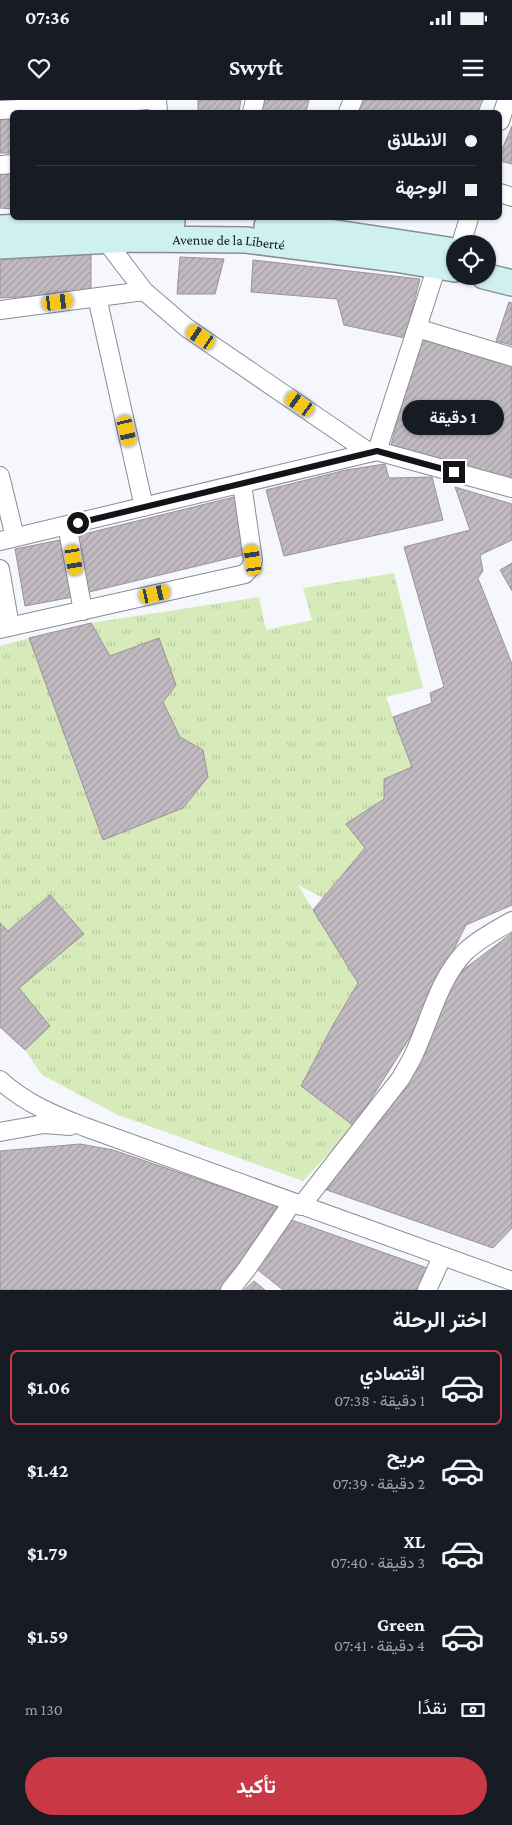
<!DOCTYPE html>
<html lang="ar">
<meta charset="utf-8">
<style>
:root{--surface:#171b24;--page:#242831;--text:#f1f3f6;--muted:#9ea1a6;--line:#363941;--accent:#c93945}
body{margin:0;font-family:"Crimson Pro",Vazirmatn,serif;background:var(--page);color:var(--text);direction:rtl;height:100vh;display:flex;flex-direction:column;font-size:19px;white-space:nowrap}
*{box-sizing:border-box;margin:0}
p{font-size:16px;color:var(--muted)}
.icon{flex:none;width:28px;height:28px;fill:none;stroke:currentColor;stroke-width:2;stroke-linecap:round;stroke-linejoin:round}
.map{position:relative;height:1190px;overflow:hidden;direction:ltr}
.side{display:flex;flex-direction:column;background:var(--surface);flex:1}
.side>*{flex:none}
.hud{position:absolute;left:10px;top:10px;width:492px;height:110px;border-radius:8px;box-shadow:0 1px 4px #0004;direction:rtl;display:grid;align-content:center;height:110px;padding:0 25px;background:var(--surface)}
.buttons{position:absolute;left:446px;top:135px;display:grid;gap:10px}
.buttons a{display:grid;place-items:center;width:50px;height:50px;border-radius:50%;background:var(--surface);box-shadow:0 1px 4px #0004;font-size:25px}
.end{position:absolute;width:22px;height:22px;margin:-11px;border:6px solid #131418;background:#fff;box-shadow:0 0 0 2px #fff}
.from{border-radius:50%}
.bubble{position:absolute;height:35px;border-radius:18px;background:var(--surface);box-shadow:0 1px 4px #0004;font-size:16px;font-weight:700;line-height:35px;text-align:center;direction:rtl}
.car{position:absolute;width:15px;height:30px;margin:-15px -8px;border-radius:6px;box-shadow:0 0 4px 1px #0007;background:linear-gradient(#f5c518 24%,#345 0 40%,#f5c518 0 76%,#345 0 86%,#f5c518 0)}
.hud b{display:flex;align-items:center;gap:18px;height:48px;font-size:19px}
.hud b+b{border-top:1px solid var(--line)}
.hud i{width:12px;height:12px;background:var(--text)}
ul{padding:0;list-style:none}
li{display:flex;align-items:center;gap:15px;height:75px;margin:0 10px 8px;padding:0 15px;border:2px solid transparent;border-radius:8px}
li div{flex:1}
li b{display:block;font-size:19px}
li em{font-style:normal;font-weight:700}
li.active{border-color:var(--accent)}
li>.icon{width:45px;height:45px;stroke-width:1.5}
h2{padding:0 25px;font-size:22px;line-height:60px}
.pay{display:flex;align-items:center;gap:12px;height:55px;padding:0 25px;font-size:19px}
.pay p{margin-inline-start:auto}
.primary-button{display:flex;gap:10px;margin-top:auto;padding:10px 25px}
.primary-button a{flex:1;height:58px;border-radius:30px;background:var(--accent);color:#fff;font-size:20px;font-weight:700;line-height:58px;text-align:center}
.status{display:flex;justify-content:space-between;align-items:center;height:35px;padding:0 25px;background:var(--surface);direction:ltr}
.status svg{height:14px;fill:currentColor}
header{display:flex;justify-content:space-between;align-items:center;height:65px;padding:0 25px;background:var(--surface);font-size:22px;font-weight:700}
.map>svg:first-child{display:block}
.park{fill:url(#park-tufts)}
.building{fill:url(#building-hatch);stroke:#9a939a}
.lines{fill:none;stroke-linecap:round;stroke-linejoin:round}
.street-casing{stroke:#8a8d96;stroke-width:20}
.secondary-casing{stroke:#8a8d96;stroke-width:28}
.street{stroke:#fff;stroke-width:18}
.secondary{stroke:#cef1f0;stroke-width:25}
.route{stroke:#131418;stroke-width:6}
.labels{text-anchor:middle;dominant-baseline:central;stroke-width:4.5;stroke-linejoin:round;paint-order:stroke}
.street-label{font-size:14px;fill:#131418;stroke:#fff}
</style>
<div class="status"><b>07:36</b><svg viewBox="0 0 49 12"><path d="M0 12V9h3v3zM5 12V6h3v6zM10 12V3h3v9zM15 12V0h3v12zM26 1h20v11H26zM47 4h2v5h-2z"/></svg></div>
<header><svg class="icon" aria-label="menu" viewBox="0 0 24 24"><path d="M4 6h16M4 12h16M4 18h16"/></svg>Swyft<svg class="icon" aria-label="heart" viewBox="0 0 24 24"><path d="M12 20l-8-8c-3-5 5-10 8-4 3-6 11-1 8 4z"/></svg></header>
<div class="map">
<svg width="512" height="1190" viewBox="0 0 512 1190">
<defs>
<pattern id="park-tufts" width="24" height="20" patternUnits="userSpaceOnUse" patternTransform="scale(1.25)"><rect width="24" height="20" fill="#d6ebb9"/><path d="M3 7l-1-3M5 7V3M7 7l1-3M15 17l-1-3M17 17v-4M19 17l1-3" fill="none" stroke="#b7c99e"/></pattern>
<pattern id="building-hatch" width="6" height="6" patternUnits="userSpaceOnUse" patternTransform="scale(1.25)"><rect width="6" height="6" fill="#c1bac1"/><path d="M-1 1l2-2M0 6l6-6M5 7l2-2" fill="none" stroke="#a59fa5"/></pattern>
</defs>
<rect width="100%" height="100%" fill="#f5f7fd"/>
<path class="park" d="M394,473l29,115 -37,9 26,70 -28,12v20l-38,25 19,24 -42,50 -25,-13 60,98 -25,42 -32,61 53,40 -51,55 -185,-66 -76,-40 -17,-25 25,-24 -31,-38 65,-54 -34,-39 -42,36 -8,-8v-277l29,-8 74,202 80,-32 25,-31 -5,-27 -23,-13 -17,-35 12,-17 -16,-47 -49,18 -19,-33 168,-26 7,33 46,-10 -9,-32z"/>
<path class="building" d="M198,0h43l-2,12h-41z
M261,0h48l-3,12h-49z
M359,0h124l-5,12h-123z
M150,6v6h-138v41h-12v-40z
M512,26v38l-12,-3v-7z
M12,72v37l-12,-1v-35z
M91,151v42l-91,5v-45z
M180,157l44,2 -9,35h-38z
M253,160l167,19 -15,59 -61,-13 -7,-26 -86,-7z
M509,202l3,1v42l-16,-4z
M419,235l93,28v116l-122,-30z
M385,364l4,14 43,-1 11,43 -159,36 -18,-66 80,-20z
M455,387l57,17v36l-32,15 3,16 -5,7 34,86v241l-46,20 -57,114 -55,87 -53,-40 32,-61 25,-42 -45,-73 52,-62 -19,-24 38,-25v-20l28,-12 -19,-50 39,-14 -2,-10 14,-6 -40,-140 66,-17z
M238,396l9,58 -162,39 -9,-57z
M65,439l8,58 -48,9 -10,-57z
M512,463v28l-12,-21z
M91,523l19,33 49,-18 17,47 -13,17 17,35 23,13 5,27 -25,31 -80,32 -74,-202z
M50,795l34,39 -65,54 31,38 -25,24 -25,-23v-104l8,8z
M512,833v295l-19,20 -169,-59 94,-121 37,-92z
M80,1044l33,6 164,56 -54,84h-223v-139z
M286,1118l144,51 -11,21h-136l-30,-24z
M254,1181l11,9h-21z"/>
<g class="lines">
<g class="street-casing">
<path id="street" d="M157,0l1,12
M0,10l95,-5 52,-5
M252,12l3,-12
M348,12l5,-12
M500,21l7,-21
M0,65l12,-1
M500,93l12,4
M106,141l38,50 43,37 183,125
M461,144l8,-26
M97,197l47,210
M0,210l144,-19
M417,228l95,29
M377,351l60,-185
M0,376l15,61
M67,425l16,86
M0,441l377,-90 135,37
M0,469l10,57
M0,529l245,-55 6,-7 2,-7 -11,-76
M0,980c25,23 54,35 85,47l427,154
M0,1032l44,-8 26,2
M301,1106l100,-128c4,-8 9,-15 13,-24 16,-34 25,-76 52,-103 14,-13 30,-21 46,-30
M230,1190l16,-20 46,-67
M427,1190l15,-33"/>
</g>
<g class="secondary-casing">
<g id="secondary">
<path d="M267,126l56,5 132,20"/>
<path d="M0,128l134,-6 38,1"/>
<path id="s1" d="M0,146l132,-7 114,1 149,19 60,10"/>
<path d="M484,176l28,7"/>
</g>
</g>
<use href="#street" class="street"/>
<use href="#secondary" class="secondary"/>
</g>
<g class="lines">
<path class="route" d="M78,423l299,-72 77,21"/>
</g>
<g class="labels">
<g class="street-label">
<text stroke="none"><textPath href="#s1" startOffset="229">Avenue de la Liberté</textPath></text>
</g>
</g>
</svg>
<div class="buttons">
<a><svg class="icon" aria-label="locate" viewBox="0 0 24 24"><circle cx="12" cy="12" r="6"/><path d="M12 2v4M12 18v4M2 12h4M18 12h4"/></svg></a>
</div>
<i class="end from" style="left:78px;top:423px"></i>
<i class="end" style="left:454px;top:372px"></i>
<div class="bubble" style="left:402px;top:300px;width:102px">1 دقيقة</div>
<i class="car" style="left:58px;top:202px;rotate:83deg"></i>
<i class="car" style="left:201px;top:237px;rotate:304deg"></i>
<i class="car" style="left:300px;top:304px;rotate:305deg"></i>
<i class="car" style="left:127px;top:331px;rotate:167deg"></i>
<i class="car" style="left:74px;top:460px;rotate:170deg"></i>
<i class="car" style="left:253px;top:460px;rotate:352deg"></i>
<i class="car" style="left:155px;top:494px;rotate:77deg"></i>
<div class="hud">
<b><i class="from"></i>الانطلاق</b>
<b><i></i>الوجهة</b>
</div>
</div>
<section class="side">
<h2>اختر الرحلة</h2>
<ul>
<li class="active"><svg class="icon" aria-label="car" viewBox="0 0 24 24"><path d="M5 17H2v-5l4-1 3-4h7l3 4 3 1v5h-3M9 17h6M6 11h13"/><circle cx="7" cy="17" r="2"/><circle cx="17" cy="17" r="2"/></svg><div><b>اقتصادي</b><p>1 دقيقة · 07:38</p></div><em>$1.06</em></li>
<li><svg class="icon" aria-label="car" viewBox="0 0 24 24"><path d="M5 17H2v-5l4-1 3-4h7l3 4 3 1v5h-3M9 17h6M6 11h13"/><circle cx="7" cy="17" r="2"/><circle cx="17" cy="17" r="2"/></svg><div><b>مريح</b><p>2 دقيقة · 07:39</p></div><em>$1.42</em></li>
<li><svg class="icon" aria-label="car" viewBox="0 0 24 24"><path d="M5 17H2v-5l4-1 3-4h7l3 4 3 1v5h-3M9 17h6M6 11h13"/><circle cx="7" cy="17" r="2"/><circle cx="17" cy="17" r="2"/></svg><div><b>XL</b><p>3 دقيقة · 07:40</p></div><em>$1.79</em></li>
<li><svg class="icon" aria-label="car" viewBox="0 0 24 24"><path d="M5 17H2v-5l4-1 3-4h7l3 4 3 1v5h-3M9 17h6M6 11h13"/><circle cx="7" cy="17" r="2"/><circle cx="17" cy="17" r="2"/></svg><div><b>Green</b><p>4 دقيقة · 07:41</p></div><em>$1.59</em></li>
</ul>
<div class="pay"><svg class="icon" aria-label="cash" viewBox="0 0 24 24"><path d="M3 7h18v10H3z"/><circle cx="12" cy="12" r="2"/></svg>نقدًا<p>130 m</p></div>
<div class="primary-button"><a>تأكيد</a></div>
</section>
